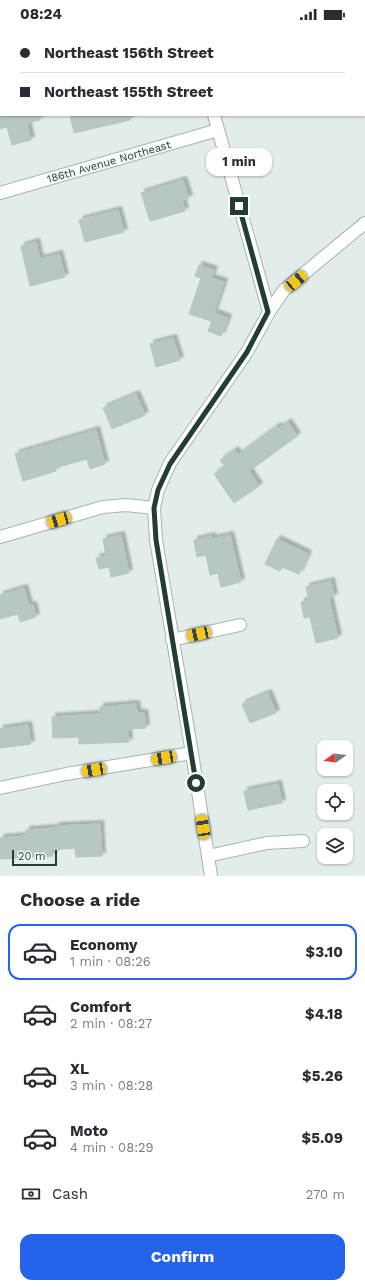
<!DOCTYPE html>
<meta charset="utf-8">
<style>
:root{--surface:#fff;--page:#f2f2f3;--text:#2b2b33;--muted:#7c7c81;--line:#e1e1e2;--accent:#2563eb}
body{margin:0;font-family:"Work Sans",sans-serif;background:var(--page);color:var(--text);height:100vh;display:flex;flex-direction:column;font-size:15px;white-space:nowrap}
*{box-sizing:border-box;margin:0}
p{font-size:13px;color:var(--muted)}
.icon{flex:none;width:22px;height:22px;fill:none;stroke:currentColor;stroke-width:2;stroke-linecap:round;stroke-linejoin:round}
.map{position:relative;height:848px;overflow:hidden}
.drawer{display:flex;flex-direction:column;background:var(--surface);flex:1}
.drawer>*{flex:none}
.hud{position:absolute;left:0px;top:0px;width:365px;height:88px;box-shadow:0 1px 3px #0004;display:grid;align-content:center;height:88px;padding:0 20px;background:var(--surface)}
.needle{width:26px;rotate:256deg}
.controls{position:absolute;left:317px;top:712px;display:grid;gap:8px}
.controls a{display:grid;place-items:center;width:36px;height:36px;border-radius:8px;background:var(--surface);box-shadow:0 1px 3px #0004;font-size:20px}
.scale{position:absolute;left:12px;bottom:10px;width:45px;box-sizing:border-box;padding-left:4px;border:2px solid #223d37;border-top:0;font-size:11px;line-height:14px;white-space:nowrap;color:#223d37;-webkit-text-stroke:3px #f2f9f6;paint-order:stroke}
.end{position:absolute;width:18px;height:18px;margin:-9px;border:5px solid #223d37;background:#fff;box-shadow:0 0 0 2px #fff}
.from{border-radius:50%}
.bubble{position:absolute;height:28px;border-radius:12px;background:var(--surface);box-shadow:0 1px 3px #0004;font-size:13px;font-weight:700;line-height:28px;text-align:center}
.car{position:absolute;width:12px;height:24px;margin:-12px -6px;border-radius:5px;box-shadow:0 0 3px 1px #0007;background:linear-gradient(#f5c518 24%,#345 0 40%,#f5c518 0 76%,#345 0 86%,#f5c518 0)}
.hud b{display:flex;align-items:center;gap:14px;height:38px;font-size:15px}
.hud b+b{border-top:1px solid var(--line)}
.hud i{width:10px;height:10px;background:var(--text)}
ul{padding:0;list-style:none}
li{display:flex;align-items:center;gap:12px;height:56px;margin:0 8px 6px;padding:0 12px;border:2px solid transparent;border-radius:12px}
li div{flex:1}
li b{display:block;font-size:15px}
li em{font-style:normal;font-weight:700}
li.active{border-color:var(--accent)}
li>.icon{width:36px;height:36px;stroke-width:1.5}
h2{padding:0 20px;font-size:18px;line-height:48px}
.pay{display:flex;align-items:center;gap:10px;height:44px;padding:0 20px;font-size:15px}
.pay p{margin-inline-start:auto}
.cta{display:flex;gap:8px;margin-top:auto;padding:8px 20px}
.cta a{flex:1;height:46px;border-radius:12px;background:var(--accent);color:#fff;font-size:16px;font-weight:700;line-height:46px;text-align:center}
.status{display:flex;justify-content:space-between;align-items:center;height:28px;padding:0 20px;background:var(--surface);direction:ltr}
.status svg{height:11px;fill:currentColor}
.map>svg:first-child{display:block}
.building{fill:#b7c7c1;stroke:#b4c6bf;filter:url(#shadow)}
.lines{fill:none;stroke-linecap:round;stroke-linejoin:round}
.minor-casing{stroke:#a5b4af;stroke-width:14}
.minor{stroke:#fff;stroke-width:12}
.route{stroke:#223d37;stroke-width:5}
.labels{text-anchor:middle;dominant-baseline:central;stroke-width:3;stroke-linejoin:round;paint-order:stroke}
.street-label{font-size:11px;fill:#223d37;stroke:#f2f9f6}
</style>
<div class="status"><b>08:24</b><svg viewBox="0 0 49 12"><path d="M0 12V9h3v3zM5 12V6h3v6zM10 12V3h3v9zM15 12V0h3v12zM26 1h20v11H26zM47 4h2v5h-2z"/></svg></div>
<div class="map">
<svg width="365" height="848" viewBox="0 0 365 848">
<defs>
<filter id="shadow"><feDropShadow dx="3.5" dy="-3.5" stdDeviation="1" flood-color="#0004"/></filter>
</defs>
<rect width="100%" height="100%" fill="#e2ece8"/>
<path class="building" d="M0,87h39l1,5 -13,3 4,17 -19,5 -5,-18 -7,2z
M70,87h59l1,5 -56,13z
M183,152l6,18 -7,2 3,11 -35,10 -9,-28z
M118,182l6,22 -39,10 -6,-22z
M36,214l4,17 19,-5 6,23 -35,9 -9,-40z
M199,237l15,5 -3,8 13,4 -13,39 -22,-7 12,-36 -6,-2z
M215,285l13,5 -7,18 -13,-5z
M173,310l7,22 -24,7 -6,-23z
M136,366l9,21 -33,14 -9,-21z
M288,394l9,14 -48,35 10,15 -25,17 -20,-29 11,-7 -5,-7 15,-10 3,5 39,-29 2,2z
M96,402l9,34 -15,5 -3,-10 -32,9 1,3 -33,10 -8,-27z
M121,507l8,38 -18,4 -2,-10 -10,2 -3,-11 10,-2 -3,-17z
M230,507l11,47 -20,5 -3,-14 -8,2 -4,-20 -9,2 -3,-17 18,-4v3z
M277,511l31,15 -9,20 -17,-7 -2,4 -15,-7z
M331,553l3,16 -5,1 9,40 -22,5 -6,-26 -6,1 -3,-16 8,-2 -3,-13z
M24,560l5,18 4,-1 3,12 -16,5 -2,-8 -18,5v-24z
M268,665l8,20 -26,10 -8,-19z
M136,676l1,9h7l2,15 -18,1 1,13 -50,2v-7l-26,1 -1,-21 48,-3v-7z
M28,697l3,19 -31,4v-19z
M278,756l4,19 -34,7 -4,-19z
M100,796l2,32 -26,1 -1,-9 -23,2 1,6 -53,3v-21l26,-2v-6l30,-2v-2z"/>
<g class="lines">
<g class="minor-casing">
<path id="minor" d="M189,0l1,1
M214,87l55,197
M0,165l218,-63
M0,509l103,-30 23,-2 28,3
M172,612l68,-15
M0,760l66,-14 126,-21
M208,828l59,-13 36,-2
M211,848l-19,-123 -36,-213 -2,-32 4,-18 12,-27 77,-111 22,-40 15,-22 81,-67"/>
</g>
<use href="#minor" class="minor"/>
</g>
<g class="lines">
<path class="route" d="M196,755l-40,-243 -2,-32 4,-18 12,-26 77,-112 21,-40 -29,-106"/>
</g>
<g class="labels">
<g class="street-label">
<text transform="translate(109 134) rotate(-16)">186th Avenue Northeast</text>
</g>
</g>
</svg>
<div class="controls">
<a><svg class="needle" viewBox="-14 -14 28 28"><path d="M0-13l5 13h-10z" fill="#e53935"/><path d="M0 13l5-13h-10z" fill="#7c7c81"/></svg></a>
<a><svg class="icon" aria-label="locate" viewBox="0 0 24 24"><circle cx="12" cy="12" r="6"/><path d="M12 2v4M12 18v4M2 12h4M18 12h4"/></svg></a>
<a><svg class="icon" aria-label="layers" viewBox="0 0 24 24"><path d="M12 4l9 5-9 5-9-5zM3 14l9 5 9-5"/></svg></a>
</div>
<div class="scale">20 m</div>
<i class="end from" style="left:196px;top:755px"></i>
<i class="end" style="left:239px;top:178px"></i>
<div class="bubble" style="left:206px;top:120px;width:66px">1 min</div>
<i class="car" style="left:296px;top:253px;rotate:50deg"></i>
<i class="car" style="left:59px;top:492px;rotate:254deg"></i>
<i class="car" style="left:199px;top:606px;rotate:258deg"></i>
<i class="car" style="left:164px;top:730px;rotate:261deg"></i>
<i class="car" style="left:94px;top:742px;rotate:260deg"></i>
<i class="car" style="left:203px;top:799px;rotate:351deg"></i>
<div class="hud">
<b><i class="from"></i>Northeast 156th Street</b>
<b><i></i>Northeast 155th Street</b>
</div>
</div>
<section class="drawer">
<h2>Choose a ride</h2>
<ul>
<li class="active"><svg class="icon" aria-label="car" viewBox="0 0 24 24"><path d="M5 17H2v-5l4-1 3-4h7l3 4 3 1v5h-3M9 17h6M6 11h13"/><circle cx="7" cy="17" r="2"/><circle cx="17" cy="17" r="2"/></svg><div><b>Economy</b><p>1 min · 08:26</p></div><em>$3.10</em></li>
<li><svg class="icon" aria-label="car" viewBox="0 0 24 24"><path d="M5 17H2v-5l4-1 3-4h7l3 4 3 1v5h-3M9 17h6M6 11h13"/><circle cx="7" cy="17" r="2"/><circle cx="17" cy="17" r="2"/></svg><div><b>Comfort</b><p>2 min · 08:27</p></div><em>$4.18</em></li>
<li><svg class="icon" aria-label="car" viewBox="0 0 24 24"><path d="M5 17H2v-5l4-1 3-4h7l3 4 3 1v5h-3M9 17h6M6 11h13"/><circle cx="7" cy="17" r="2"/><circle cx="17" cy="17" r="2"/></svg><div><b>XL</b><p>3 min · 08:28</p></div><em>$5.26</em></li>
<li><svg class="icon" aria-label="car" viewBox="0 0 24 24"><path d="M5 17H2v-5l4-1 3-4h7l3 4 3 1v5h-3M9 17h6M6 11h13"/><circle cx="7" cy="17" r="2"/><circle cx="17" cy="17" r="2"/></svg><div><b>Moto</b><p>4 min · 08:29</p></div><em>$5.09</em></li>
</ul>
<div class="pay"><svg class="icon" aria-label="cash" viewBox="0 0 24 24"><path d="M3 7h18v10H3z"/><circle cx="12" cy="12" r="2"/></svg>Cash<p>270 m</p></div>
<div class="cta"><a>Confirm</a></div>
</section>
